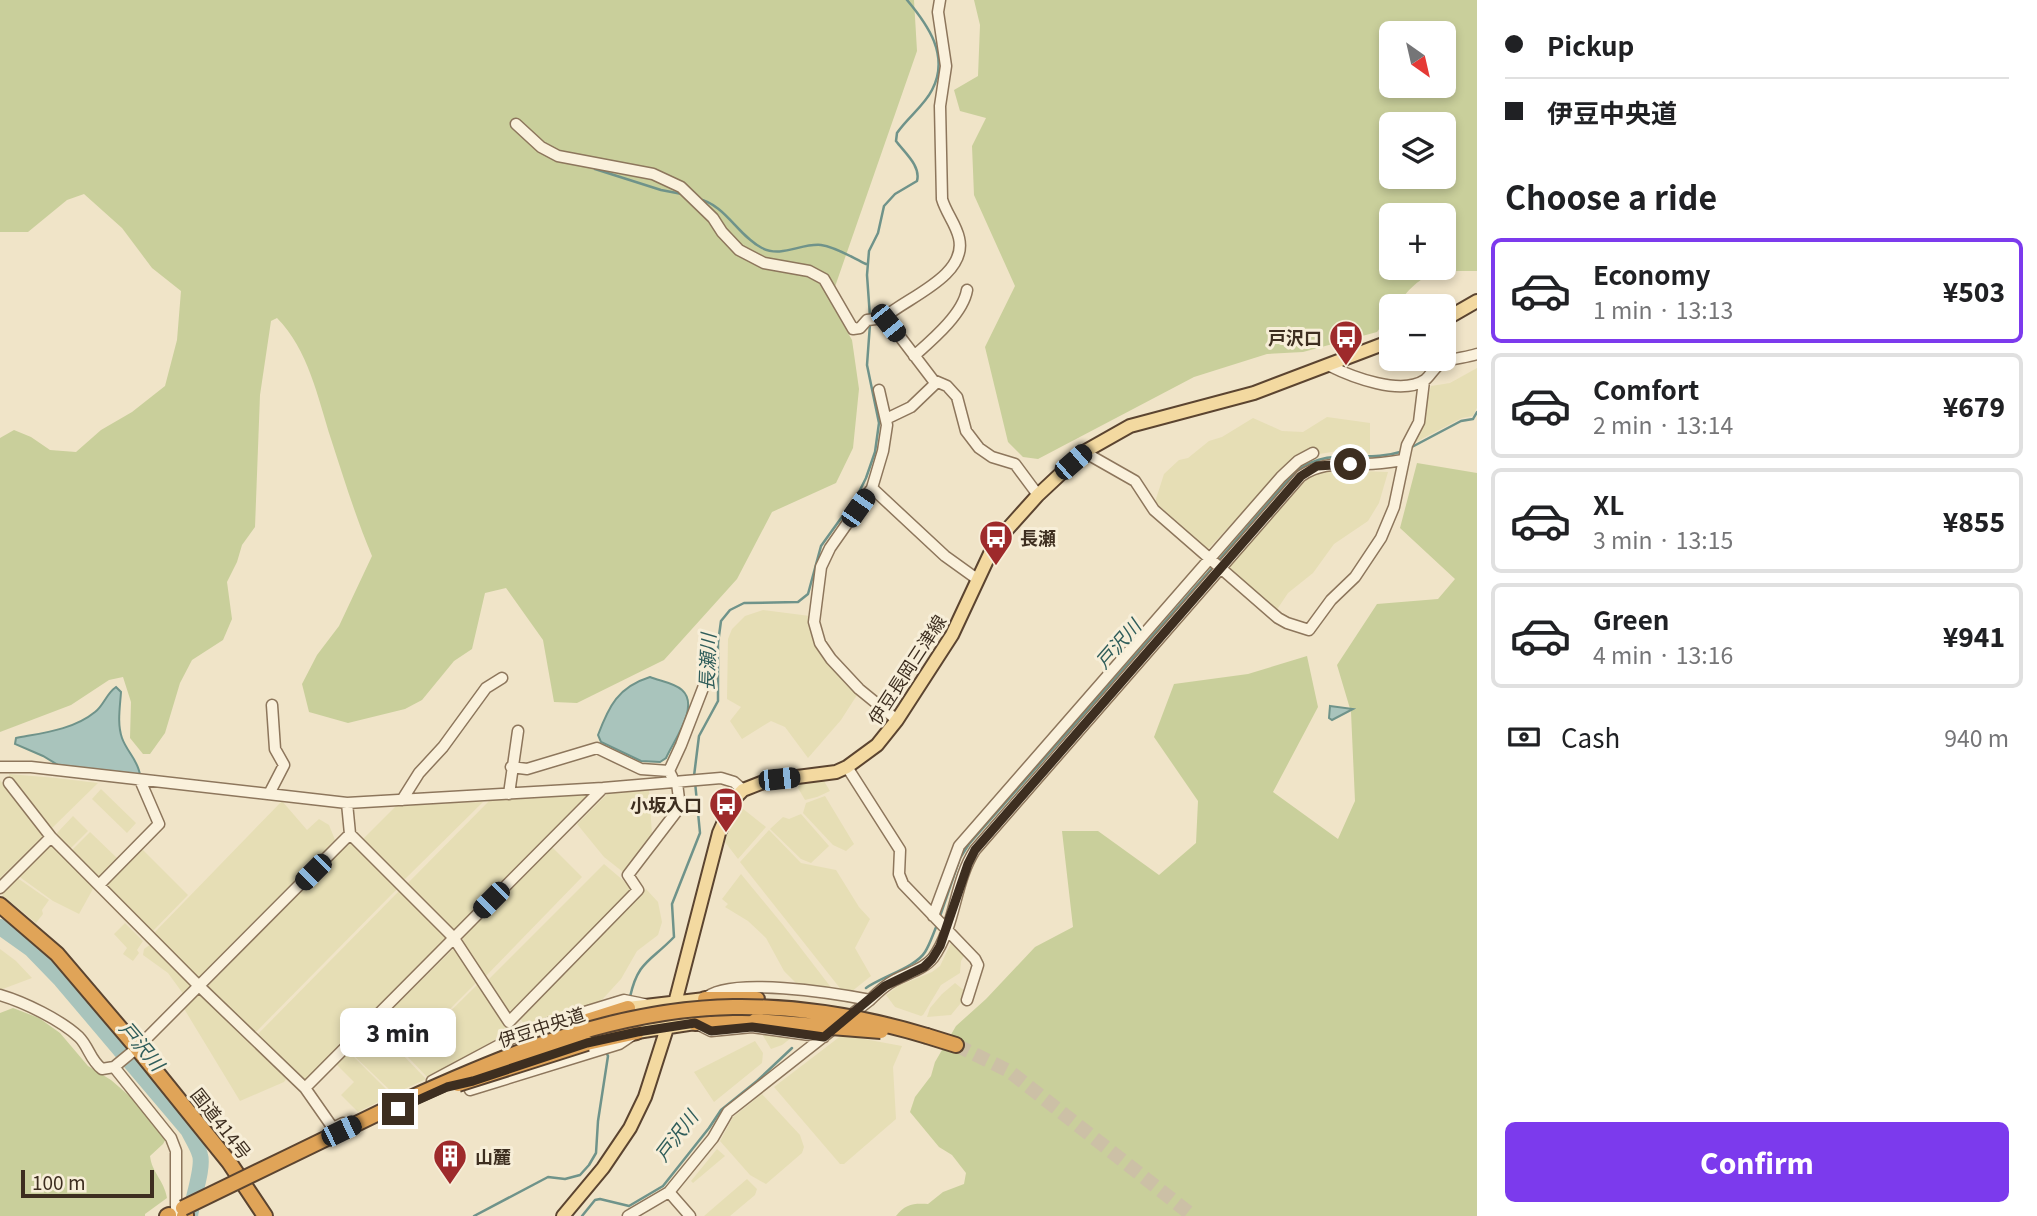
<!DOCTYPE html>
<meta charset="utf-8">
<style>
:root{--surface:#fff;--page:#f2f2f2;--text:#202124;--muted:#757577;--line:#e0e0e0;--accent:#7c3aed}
body{margin:0;font-family:Georgia,"Noto Sans JP",serif;background:var(--page);color:var(--text);height:100vh;display:flex;flex-direction:column;font-size:26px;white-space:nowrap}
*{box-sizing:border-box;margin:0}
p{font-size:23px;color:var(--muted)}
.icon{flex:none;width:38px;height:38px;fill:none;stroke:currentColor;stroke-width:2;stroke-linecap:round;stroke-linejoin:round}
.map{position:relative;flex:1;overflow:hidden}
.panel{display:flex;flex-direction:column;background:var(--surface);width:560px}
.panel>*{flex:none}
.hud{display:grid;align-content:center;height:154px;padding:0 28px;background:var(--surface)}
.needle{width:46px;rotate:146deg}
.fabs{position:absolute;left:1379px;top:21px;display:grid;gap:14px}
.fabs a{display:grid;place-items:center;width:77px;height:77px;border-radius:10px;background:var(--surface);box-shadow:0 4px 10px #0003;font-size:35px}
.scale{position:absolute;left:21px;bottom:18px;width:133px;box-sizing:border-box;padding-left:7px;border:4px solid #3d2e20;border-top:0;font-size:19px;line-height:24px;white-space:nowrap;color:#3d2e20;-webkit-text-stroke:5px #f7eed8;paint-order:stroke}
.end{position:absolute;width:32px;height:32px;margin:-16px;border:9px solid #3d2e20;background:#fff;box-shadow:0 0 0 4px #fff}
.from{border-radius:50%}
.bubble{position:absolute;height:49px;border-radius:10px;background:var(--surface);box-shadow:0 4px 10px #0003;font-size:23px;font-weight:800;line-height:49px;text-align:center}
.car{position:absolute;width:21px;height:42px;margin:-21px -10px;border-radius:9px;box-shadow:0 0 5px 2px #0007;background:linear-gradient(#222 24%,#8ab4d8 0 40%,#222 0 76%,#8ab4d8 0 86%,#222 0)}
.hud b{display:flex;align-items:center;gap:24px;height:66px;font-size:26px}
.hud b+b{border-top:2px solid var(--line)}
.hud i{width:18px;height:18px;background:var(--text)}
ul{padding:0;list-style:none}
li{display:flex;align-items:center;gap:21px;height:105px;margin:0 14px 10px;padding:0 14px;border:4px solid var(--line);border-radius:10px}
li div{flex:1}
li b{display:block;font-size:26px}
li em{font-style:normal;font-weight:800}
li.selected{border-color:var(--accent)}
li>.icon{width:63px;height:63px;stroke-width:1.5}
h2{padding:0 28px;font-size:32px;line-height:84px}
.pay{display:flex;align-items:center;gap:18px;height:77px;padding:0 28px;font-size:26px}
.pay p{margin-inline-start:auto}
.button{display:flex;gap:14px;margin-top:auto;padding:14px 28px}
.button a{flex:1;height:80px;border-radius:10px;background:var(--accent);color:#fff;font-size:28px;font-weight:800;line-height:80px;text-align:center}
main{display:flex;flex:1;min-height:0}
.map>svg:first-child{display:block}
.farmland{fill:#e6deb5}
.green{fill:#c9cf9b;fill-rule:evenodd}
.water{fill:#a9c4bc;stroke:#6f938a;stroke-width:2}
.lines{fill:none;stroke-linecap:round;stroke-linejoin:round}
.stream{stroke:#6f938a;stroke-width:2.5}
.river{stroke:#a9c4bc;stroke-width:16}
.highway-tunnel{stroke:#ccc0a6;stroke-width:14;stroke-dasharray:14 7;stroke-linecap:butt}
.minor-casing{stroke:#8d765c;stroke-width:13}
.major-casing{stroke:#5b4430;stroke-width:16}
.highway-casing{stroke:#5b4430;stroke-width:18}
.minor{stroke:#faf1dc;stroke-width:10}
.major{stroke:#f3d9a0;stroke-width:12}
.highway{stroke:#e0a458;stroke-width:14}
.highway-bridge-casing{stroke:#5b4430;stroke-width:18;stroke-linecap:butt}
.highway-bridge{stroke:#e0a458;stroke-width:14}
.route{stroke:#3d2e20;stroke-width:9}
.labels{text-anchor:middle;dominant-baseline:central;stroke-width:6;stroke-linejoin:round;paint-order:stroke}
.poi-label{font-size:18px;font-weight:bold;fill:#3d2e20;stroke:#f7eed8;text-anchor:end}
.street-label{font-size:18px;fill:#3d2e20;stroke:#f7eed8}
.water-label{font-size:19px;font-style:italic;fill:#2f5d5a;stroke:#f7eed8}
</style>
<main>
<div class="map">
<svg width="1477" height="1216" viewBox="0 0 1477 1216">
<rect width="100%" height="100%" fill="#f0e4c8"/>
<path class="farmland" d="M1477,368v40l-4,8 -11,2 -50,26 11,-28 8,-30 19,-3z
M1327,417l43,6v31l-26,-4 -25,4 -2,-6 -23,10 -86,91 -53,-47 9,-28 15,-14 9,-2 21,-17 13,-4 31,-19 29,13 21,1z
M1332,470l56,2 -9,31 -11,18 -34,23 -21,29 -25,20 -12,18 -47,-44 80,-90z
M763,610l47,6 1,19 8,14 27,36 11,10 -16,25 -33,38 -23,-31 -14,-6 -29,18 -12,-18 11,-14 -14,-8 1,-60 4,-10 13,-13z
M9,774l47,4 42,5 -48,47 -40,-50z
M0,780l43,56 -43,42z
M824,781l6,10 -13,6 -12,3 -7,-12 1,-5z
M101,789l35,34 -9,10 -35,-34z
M649,790l3,44 -29,38 -19,-15 -27,-33 33,-33z
M589,794l-135,136 -47,-46 83,-84z
M825,796l29,48 -8,7 -13,-6 -30,-32 3,-10z
M282,801l25,29 12,-11 10,6 6,15 -136,140 -46,-46z
M483,802l-79,78 -41,-41 34,-34z
M742,808l24,19 -28,32 -13,-17 4,-13z
M801,814l28,32 -18,17 -10,-4 -31,-30 13,-12 6,2z
M73,816l15,15 -19,19 -12,-13v-4z
M769,830l32,33 35,7 23,37 11,12 -15,29 16,28 -20,16h-8l-103,-130z
M90,832l28,27 -17,17 -4,1 -26,-26z
M350,842l48,46 -145,147 -47,-47z
M47,844l6,1 41,42 -15,27 -26,-13 -36,-26z
M552,847l30,30 -97,100 -22,-36v-4z
M142,849l46,46 -36,37 -47,-45z
M604,864l27,23v3l-118,120 -6,1 -19,-31z
M741,874l42,51 50,65 -34,-4 -15,-15 -18,-33 -18,-17 -23,-14 3,-3 -6,-5z
M16,877l33,23 -7,10 1,4 -7,9 -34,-28z
M646,889l12,13 4,20 -4,13 -21,16 -16,28 -21,23 -75,24 -5,-8z
M400,890l48,47 -144,146 -48,-47z
M125,923l18,18 -6,9 2,3 -6,8 -10,-7 4,-6 -13,-14z
M951,943l13,13 -3,5 -1,12 -19,12 -18,30 -2,1 -26,-9 -9,-12 12,-9 34,-14 8,-6z
M151,944l41,40v4l-8,7 -16,-22 -25,-18 1,-6z
M457,948l21,33 -72,72 -29,-29 76,-75z
M0,949l16,12 16,17 -32,12z
M479,983l31,48 -82,47 -22,-23z
M955,983l11,9 -1,6 -14,17 -24,2 3,-9 12,-14z
M201,993l85,86 -2,3 -44,19 -57,-94 13,-13z
M374,1025l52,54 -32,15 -46,-44z
M763,1033l28,4v1l-9,7 -11,4 -9,-15z
M842,1035l60,11 -9,21 3,52 -52,45h-4l-66,-77z
M755,1041l8,12 -1,10 -48,39 -20,-30z
M348,1051l44,44 -34,17 -17,-17 13,-13 -18,-18z
M762,1094l38,41 4,12 -2,6 -36,31 -16,-9 -30,-34 13,-24z
M717,1149l8,7 -32,27 -2,-2z
M747,1179l10,10 -2,6 -25,21h-26z"/>
<path class="green" d="M0,0h914l3,51 -87,250 22,39 7,49 -6,59 -17,35 -64,29 -35,67 -73,81 -87,43 -23,-1 -11,-62 -37,-52 -21,5 -13,56 -18,12 -32,39 -17,9 -57,14 -39,-11 -7,-28 15,-29 22,-29 33,-70c-16,-38 -28,-77 -41,-117 -13,-41 -23,-90 -54,-121l-6,3 -11,74 -5,132 -13,18 -5,17 -10,20 5,37 -9,21 -31,20 -12,23 -15,50 -15,21h-7l-13,-16 1,-36 -8,-25 -14,3 -38,25 -71,27v-294l14,-8 17,7 19,13 26,2 25,-22 31,-18 33,-26 12,-46 4,-49 -29,-23 -30,-40 -38,-34 -17,6 -39,32h-28z
M974,0h503v271c-43,0 -54,-1 -81,35h-5v7l-14,19 -74,20 -36,2 -73,23 -156,82 -15,-2 -15,-15 -23,-95 30,-61 -41,-91 -2,-49 14,-28 -26,-7 -6,-21 24,-14 2,-51zM1444,33v53h-53v-53zM1444,124v53h-53v-53zM1391,215h53v53h-53z
M1417,463l60,10v743h-581c9,-12 18,-13 32,-12l15,-12 21,-8 2,-11 -14,-18 -13,-8 -29,-35 5,-15 16,-21 4,-14 21,-36 30,-27 49,-52 38,-20 -11,-96h36l61,44 37,-32 2,-42 -44,-64 20,-53 74,-10 59,-18 11,51 -45,85 65,47 17,-38 -4,-89 -14,-47 40,-61 61,-5 17,-20 -55,-51z
M13,1008l26,10 21,15 28,33 23,14 22,19 34,38 -4,7 -13,12c2,17 14,24 17,42l-22,16v2h-145v-203z"/>
<path class="water" d="M650,677c10,4 25,6 32,13 18,16 -8,50 -16,68l-6,4 -19,-1 -40,-19 -3,-7c11,-29 20,-48 52,-58z
M116,687l5,5c-1,15 -4,32 1,46 5,14 16,22 18,37l-82,-10 -15,-9 -28,-12 1,-6c26,-5 57,-8 79,-26 9,-7 11,-18 21,-25z
M1330,706l23,3 -21,11 -3,-2z"/>
<g class="lines">
<path class="stream" d="M595,169l66,21 21,4
M698,199c27,5 40,37 64,49 20,10 39,-5 59,-3 15,2 32,13 45,19
M870,317l-3,-42 2,-24 9,-18 6,-27 11,-12 22,-13c4,-15 -12,-28 -21,-40l1,-8c10,-15 27,-27 35,-43 18,-34 -4,-65 -25,-90
M1473,419l4,-7
M1410,448l51,-27 12,-2
M1218,561l78,-90c37,-26 67,-7 108,-20
M694,776l5,-40 19,-35v-58l3,-22 9,-11 14,-7 54,-1 10,-8 13,-48 36,-50 9,-18 9,-26 4,-29 -12,-58 3,-41
M939,919l21,-61 9,-14 245,-278
M866,988c15,-11 50,-21 59,-36 5,-8 8,-18 12,-27
M630,997c8,-36 20,-35 44,-60l-2,-33 28,-71 -5,-51
M474,1216l74,-39 17,2 15,-4 9,-10 7,-12 2,-32 10,-65 -2,-4
M582,1216l13,-16 5,-1 29,7 34,-20 46,-58 12,-18 36,-29 35,-33"/>
<path class="river" d="M0,927l31,22 30,31 127,150c4,8 10,17 12,25 4,13 -8,45 -10,61"/>
<path class="highway-tunnel" d="M956,1045l53,26 184,145"/>
<g class="minor-casing">
<path id="minor" d="M940,0l-2,12 8,54 -6,40 2,93c4,14 14,25 17,39 9,38 -53,60 -74,79l48,63 14,6 10,11 9,34 13,17 13,9 23,7 23,31
M516,124l25,23 17,9 95,18 28,13 32,31 9,14 17,18 25,13 45,8 15,8 29,50 7,-1 7,-8 18,-2
M914,356c18,-16 49,-42 53,-66
M1330,366c22,11 71,30 95,14 5,-4 9,-12 15,-16 9,-6 26,-6 37,-10
M879,390l8,35 -4,26 -11,37 -42,60 -9,19 -7,55 6,21 11,16 28,30 38,31
M886,419l25,-12 25,-24
M1084,452l51,29 19,29 124,108 9,5 22,7 22,-30 24,-23 26,-39 13,-31 13,-62 12,-23 5,-41
M872,488l73,68 32,23
M0,767h31l316,36 256,-15 118,-10 13,4 9,8
M511,767l16,2 70,-21 44,21 28,2
M847,767l53,83 -1,24 4,10 72,75 3,6 -11,35
M672,777l-3,-6 12,-26 24,-62 6,-6v-12
M9,783l42,54
M269,794l15,-29 -9,-16 -3,-44
M509,794l9,-63
M402,800l17,-27 24,-26 43,-59 16,-10
M347,803l3,31 103,103 56,85 129,-132 -10,-15 52,-68 -3,-24
M99,885l60,-61 -19,-44
M0,888l51,-51 148,149 106,102 298,-300
M933,916l26,-70 322,-369 17,-16 15,-8
M0,995c24,7 61,25 79,42 10,10 11,23 23,32l12,-2 23,-19 213,-214
M705,999c21,-24 134,-5 165,1
M697,1024l14,7 41,-4 72,10
M114,1067l57,71 5,13v65
M432,1081l86,-46 34,-13 72,-22 20,4
M305,1088l28,40 10,-5
M470,1090l149,-46 12,-8
M669,1192l21,24
M628,1216l41,-24 44,-54 15,-26 142,-112c8,-8 15,-15 25,-20 13,-7 29,-11 38,-22 23,-32 21,-76 42,-108l326,-374c21,-14 39,-11 64,-12 13,0 26,-2 38,-4"/>
</g>
<g class="major-casing">
<path id="major" d="M1444,320l33,-19
M628,1008l77,-9
M637,1032l58,-9
M563,1216l40,-48 27,-40 15,-31 30,-94 44,-170 15,-34 9,-9 23,-9 70,-9 11,-5 30,-22 20,-25 55,-85 43,-92 43,-48 46,-43 46,-26 124,-33 137,-52"/>
</g>
<g class="highway-casing">
<path id="highway" d="M0,905l57,49 80,94 92,114 36,54
M705,999h52
M581,1023l47,-15
M695,1023l60,-2
M927,1036l29,9
M587,1043l50,-11
M167,1216l2,-1
M184,1216l2,-1"/>
</g>
<use href="#minor" class="minor"/>
<use href="#major" class="major"/>
<use href="#highway" class="highway"/>
<g class="highway-bridge-casing">
<path id="highway-bridge" d="M755,1021l126,10
M458,1084l129,-41
M183,1208c69,-33 137,-67 206,-100 108,-50 222,-99 344,-101 65,-1 131,10 194,29"/>
</g>
<use href="#highway-bridge" class="highway-bridge"/>
</g>
<g class="lines">
<path class="route" d="M398,1109l49,-22 26,-6 114,-38 50,-11 58,-9 16,8 41,-4 72,10 61,-51 39,-19 8,-8 8,-13 28,-82 7,-14 326,-374 16,-10 33,-2"/>
</g>
<defs>
<g id="bus-pin" transform="scale(1.75)"><path d="M0 17L-7.5 6A9.5 9.5 0 1 1 7.5 6Z" fill="#9e2a2b" stroke="#f7eed8"/><path d="M-5-6H5V4H4V6H2V4H-2V6H-4V4H-5ZM-3.5-4V0h7V-4ZM-3.5 1.2v1.5H-2V1.2ZM2 1.2v1.5H3.5V1.2Z" fill="#fff"/></g>
<g id="building-pin" transform="scale(1.75)"><path d="M0 17L-7.5 6A9.5 9.5 0 1 1 7.5 6Z" fill="#9e2a2b" stroke="#f7eed8"/><path d="M-4-6H4V6H1V3H-1V6H-4ZM-2.5-4.3h1.7v1.8h-1.7ZM.8-4.3h1.7v1.8H.8ZM-2.5-1h1.7V.8h-1.7ZM.8-1h1.7V.8H.8Z" fill="#fff"/></g>
</defs>
<g fill-rule="evenodd">
<use href="#bus-pin" x="1346" y="337"/>
<use href="#bus-pin" x="996" y="537"/>
<use href="#bus-pin" x="726" y="804"/>
<use href="#building-pin" x="450" y="1156"/>
</g>
<g class="labels">
<g class="poi-label">
<text x="1322" y="337">戸沢口</text>
<text x="1020" y="537" text-anchor="start">長瀬</text>
<text x="702" y="804">小坂入口</text>
<text x="475" y="1156" text-anchor="start">山麓</text>
</g>
<g class="street-label">
<text transform="translate(906 669) rotate(-57)">伊豆長岡三津線</text>
<text transform="translate(541 1026) rotate(-18)">伊豆中央道</text>
<text transform="translate(222 1123) rotate(52)">国道414号</text>
</g>
<g class="water-label">
<text transform="translate(1117 643) rotate(-49)">戸沢川</text>
<text transform="translate(706 662) rotate(-88)">長瀬川</text>
<text transform="translate(143 1045) rotate(50)">戸沢川</text>
<text transform="translate(675 1135) rotate(-53)">戸沢川</text>
</g>
</g>
</svg>
<div class="fabs">
<a><svg class="needle" viewBox="-14 -14 28 28"><path d="M0-13l5 13h-10z" fill="#e53935"/><path d="M0 13l5-13h-10z" fill="#757577"/></svg></a>
<a><svg class="icon" aria-label="layers" viewBox="0 0 24 24"><path d="M12 4l9 5-9 5-9-5zM3 14l9 5 9-5"/></svg></a>
<a>+</a>
<a>−</a>
</div>
<div class="scale">100 m</div>
<i class="end from" style="left:1350px;top:464px"></i>
<i class="end" style="left:398px;top:1109px"></i>
<div class="bubble" style="left:340px;top:1008px;width:116px">3 min</div>
<i class="car" style="left:888px;top:323px;rotate:141deg"></i>
<i class="car" style="left:1073px;top:462px;rotate:49deg"></i>
<i class="car" style="left:858px;top:508px;rotate:35deg"></i>
<i class="car" style="left:779px;top:779px;rotate:84deg"></i>
<i class="car" style="left:313px;top:872px;rotate:225deg"></i>
<i class="car" style="left:491px;top:900px;rotate:225deg"></i>
<i class="car" style="left:341px;top:1131px;rotate:64deg"></i>
</div>
<section class="panel">
<div class="hud">
<b><i class="from"></i>Pickup</b>
<b><i></i>伊豆中央道</b>
</div>
<h2>Choose a ride</h2>
<ul>
<li class="selected"><svg class="icon" aria-label="car" viewBox="0 0 24 24"><path d="M5 17H2v-5l4-1 3-4h7l3 4 3 1v5h-3M9 17h6M6 11h13"/><circle cx="7" cy="17" r="2"/><circle cx="17" cy="17" r="2"/></svg><div><b>Economy</b><p>1 min · 13:13</p></div><em>¥503</em></li>
<li><svg class="icon" aria-label="car" viewBox="0 0 24 24"><path d="M5 17H2v-5l4-1 3-4h7l3 4 3 1v5h-3M9 17h6M6 11h13"/><circle cx="7" cy="17" r="2"/><circle cx="17" cy="17" r="2"/></svg><div><b>Comfort</b><p>2 min · 13:14</p></div><em>¥679</em></li>
<li><svg class="icon" aria-label="car" viewBox="0 0 24 24"><path d="M5 17H2v-5l4-1 3-4h7l3 4 3 1v5h-3M9 17h6M6 11h13"/><circle cx="7" cy="17" r="2"/><circle cx="17" cy="17" r="2"/></svg><div><b>XL</b><p>3 min · 13:15</p></div><em>¥855</em></li>
<li><svg class="icon" aria-label="car" viewBox="0 0 24 24"><path d="M5 17H2v-5l4-1 3-4h7l3 4 3 1v5h-3M9 17h6M6 11h13"/><circle cx="7" cy="17" r="2"/><circle cx="17" cy="17" r="2"/></svg><div><b>Green</b><p>4 min · 13:16</p></div><em>¥941</em></li>
</ul>
<div class="pay"><svg class="icon" aria-label="cash" viewBox="0 0 24 24"><path d="M3 7h18v10H3z"/><circle cx="12" cy="12" r="2"/></svg>Cash<p>940 m</p></div>
<div class="button"><a>Confirm</a></div>
</section>
</main>
